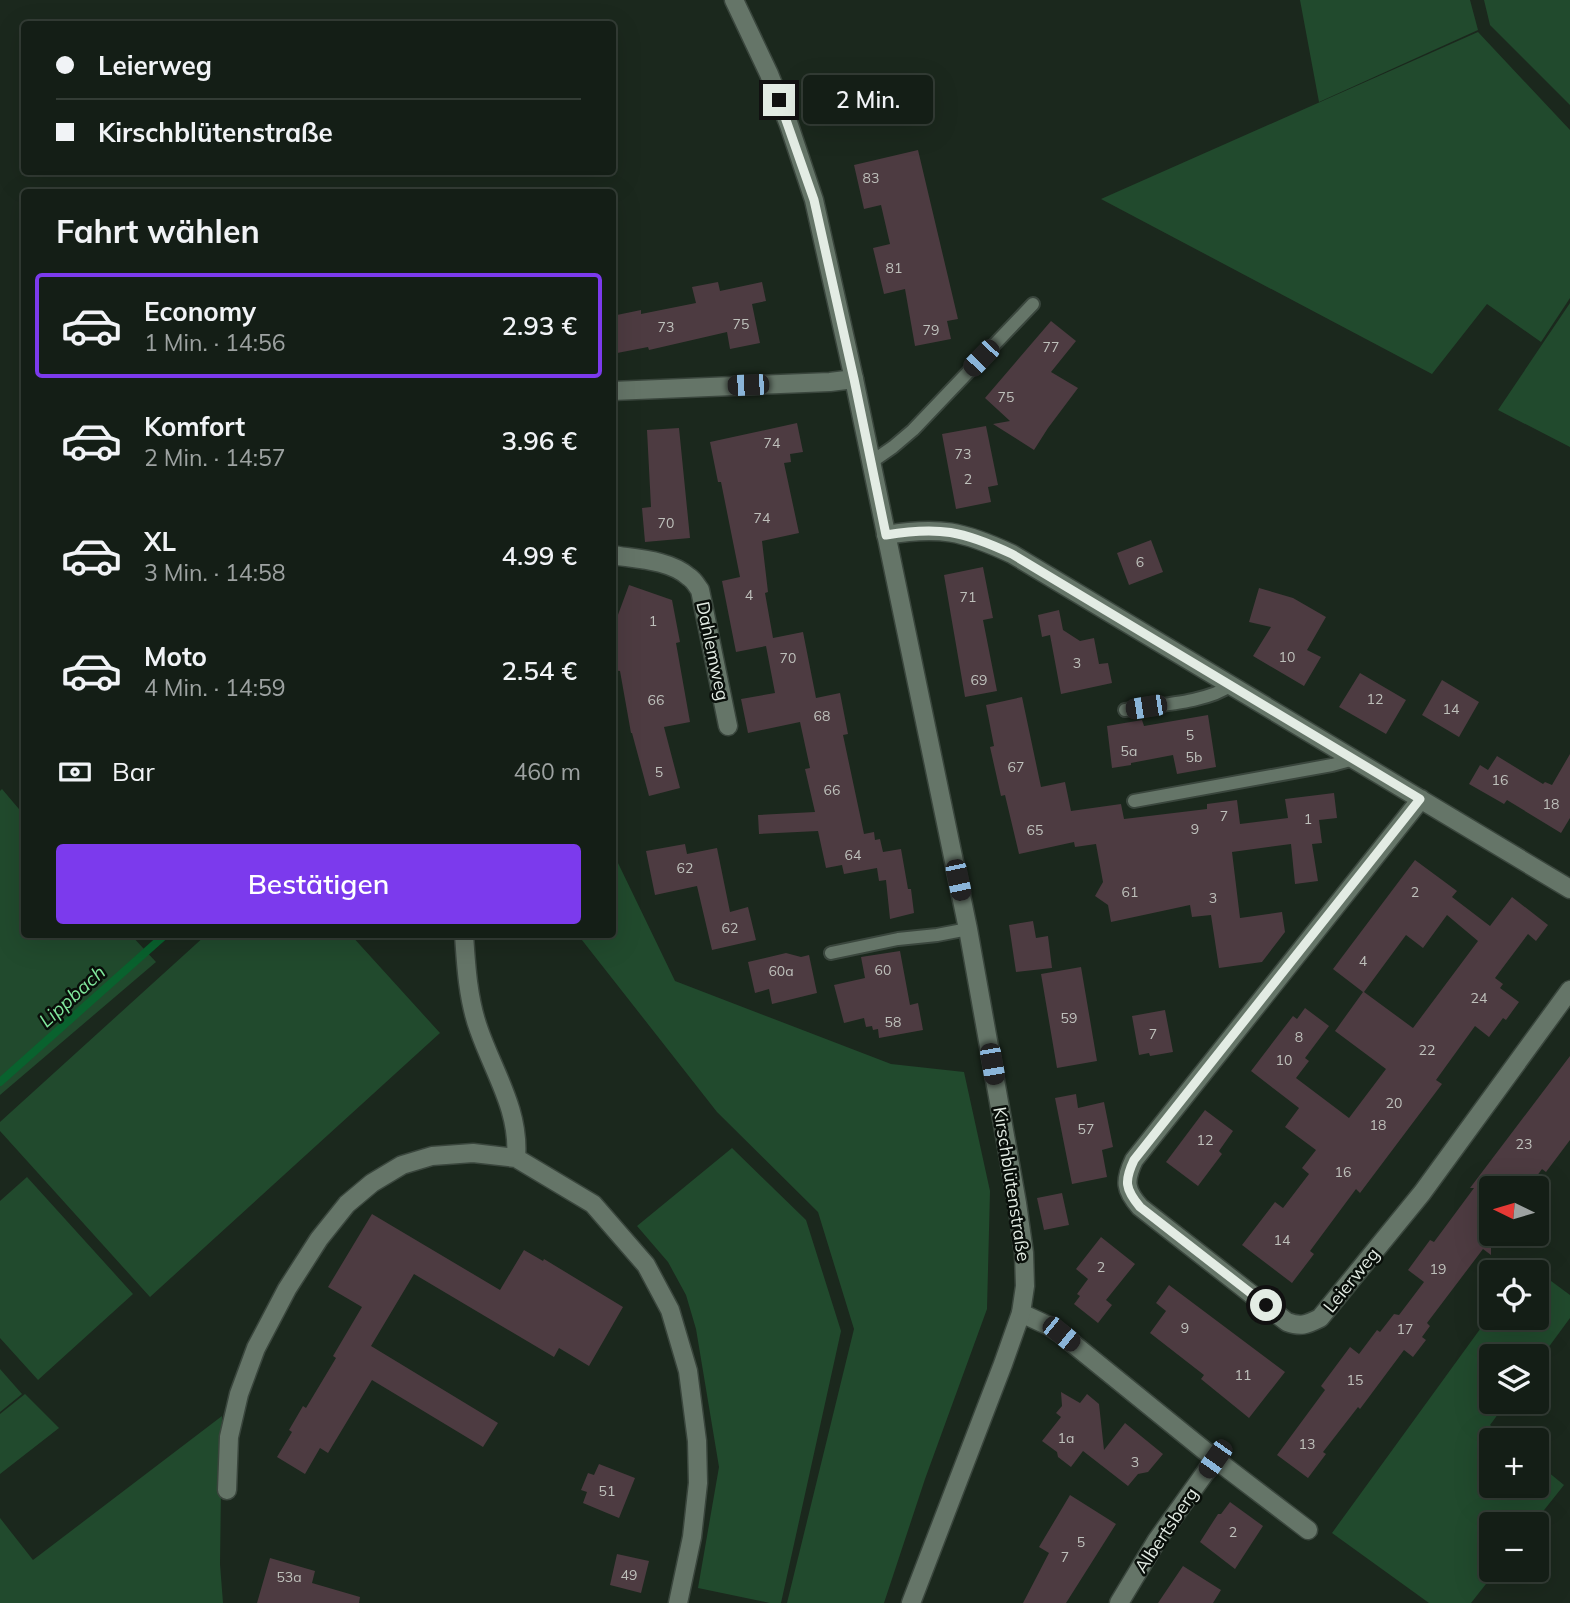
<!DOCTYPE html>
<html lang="de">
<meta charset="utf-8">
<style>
:root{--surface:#141e16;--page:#1d271f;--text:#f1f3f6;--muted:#9da2a1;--line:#333c35;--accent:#7c3aed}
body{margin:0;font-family:Mulish,sans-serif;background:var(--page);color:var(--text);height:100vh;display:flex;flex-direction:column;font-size:26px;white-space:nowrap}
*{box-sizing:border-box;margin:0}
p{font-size:23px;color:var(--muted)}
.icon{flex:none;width:38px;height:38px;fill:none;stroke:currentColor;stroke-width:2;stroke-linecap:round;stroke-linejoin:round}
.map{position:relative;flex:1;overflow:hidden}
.panel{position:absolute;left:21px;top:189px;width:595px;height:749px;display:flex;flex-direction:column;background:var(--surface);border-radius:7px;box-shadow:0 7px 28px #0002,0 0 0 2px var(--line)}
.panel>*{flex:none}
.guide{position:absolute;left:21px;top:21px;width:595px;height:154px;border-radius:7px;box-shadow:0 7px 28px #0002,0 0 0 2px var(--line);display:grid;align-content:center;height:154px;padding:0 35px;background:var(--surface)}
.needle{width:46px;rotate:275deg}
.tools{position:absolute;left:1479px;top:1176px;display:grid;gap:14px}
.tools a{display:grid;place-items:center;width:70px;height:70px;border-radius:7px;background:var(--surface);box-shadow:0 7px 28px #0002,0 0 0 2px var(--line);font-size:35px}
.end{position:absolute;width:32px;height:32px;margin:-16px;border:9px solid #e3ece4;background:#111;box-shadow:0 0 0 4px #111}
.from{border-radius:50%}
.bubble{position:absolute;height:49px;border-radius:7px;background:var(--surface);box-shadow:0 7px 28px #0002,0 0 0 2px var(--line);font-size:23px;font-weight:600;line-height:49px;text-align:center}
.car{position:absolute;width:21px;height:42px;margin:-21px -10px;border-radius:9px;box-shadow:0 0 5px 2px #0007;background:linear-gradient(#222 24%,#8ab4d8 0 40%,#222 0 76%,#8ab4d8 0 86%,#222 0)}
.guide b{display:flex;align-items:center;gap:24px;height:66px;font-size:26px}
.guide b+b{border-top:2px solid var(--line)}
.guide i{width:18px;height:18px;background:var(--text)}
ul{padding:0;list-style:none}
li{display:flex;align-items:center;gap:21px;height:105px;margin:0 14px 10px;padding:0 21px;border:4px solid transparent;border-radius:7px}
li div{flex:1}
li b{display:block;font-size:26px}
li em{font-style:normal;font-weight:600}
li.active{border-color:var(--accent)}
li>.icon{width:63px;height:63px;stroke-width:1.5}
h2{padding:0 35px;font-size:32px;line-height:84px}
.pay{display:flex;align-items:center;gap:18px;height:77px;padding:0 35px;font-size:26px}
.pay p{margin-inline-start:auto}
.cta{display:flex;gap:14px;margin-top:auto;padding:14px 35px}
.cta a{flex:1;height:80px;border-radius:7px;background:var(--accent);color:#fff;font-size:28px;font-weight:600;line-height:80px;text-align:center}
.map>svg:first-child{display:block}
.green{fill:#214a2d}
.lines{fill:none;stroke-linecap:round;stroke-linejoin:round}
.stream{stroke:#09622e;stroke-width:8}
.building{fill:#4d3b41;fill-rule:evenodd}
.lane-casing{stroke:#3a463d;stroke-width:16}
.street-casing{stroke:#3a463d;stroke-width:21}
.secondary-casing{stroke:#3a463d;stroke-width:21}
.lane{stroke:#657568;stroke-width:12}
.street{stroke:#657568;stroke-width:18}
.secondary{stroke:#657568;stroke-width:18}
.route{stroke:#e3ece4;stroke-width:9}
.labels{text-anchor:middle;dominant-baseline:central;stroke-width:5;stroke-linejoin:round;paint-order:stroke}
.number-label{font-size:14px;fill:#bec0bb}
.street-label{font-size:18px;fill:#e3ece4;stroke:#090f0a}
.water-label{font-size:19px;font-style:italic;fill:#80e79c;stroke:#090f0a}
</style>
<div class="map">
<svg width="1570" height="1603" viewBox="0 0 1570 1603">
<rect width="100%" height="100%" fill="#1b281d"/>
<path class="green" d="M1300,0h170l8,30 -159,72z
M1484,0h86v105l-80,-80z
M1478,32l92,98v168l-29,44 -54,-38 -55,70 -331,-175z
M1570,303v144l-72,-37z
M2,789l22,26v119l107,1 25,27 -156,133v-304z
M618,863l57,118 216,83 73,8 26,119 -3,118 -62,170 -41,124h-97l67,-274 -36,-117 -101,-100 -139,-177 34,-1 1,-69z
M206,935h145l89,98 -290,264 -150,-166v-9z
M732,1148l74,72 35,111 -60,272h-11l-72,-15 21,-121 -23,-138 -10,-34 -18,-33 -31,-36z
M27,1177l106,117 -95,86 -38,-42v-137z
M1528,1264l42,31v23l-33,45 -1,-7h-45v46h16l-17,23 19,15h-18v46h45l1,-23 27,22 -31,39h-42v46h6l-26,33h-42l-97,-70 159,-219v4h45v-46h-14z
M0,1369l22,25 -22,18z
M25,1394l34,34 -59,46v-60z
M222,1416l-2,148 3,39h-223v-85l33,42z"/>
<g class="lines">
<path class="stream" d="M0,1082l166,-148"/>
</g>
<path class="building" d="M918,150l40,169 -11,2 4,18 -36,7 -10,-57 -21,5 -11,-46 17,-4 -9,-39 -17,4 -10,-44z
M718,282l2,9 42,-9 4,19 -14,3 8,39 -30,6 -3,-17 -78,18 -1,-3 -36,7v-38l29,-6v4l55,-11 -4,-16z
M1051,321l25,20 -25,31 27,16 -30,40 -14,22 -41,-26 17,-3 -25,-23z
M797,423l6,29 -13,2 1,8 -7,1 15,70 -37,8 6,51 -3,1 8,45 30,-6 13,66 24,-5 8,41 -5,1 21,99 10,-2 1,8 5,-1 3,13 18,-3 7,40h3l3,24 -24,6 -4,-39 -7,1 -2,-13 -33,6 -2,-9 -16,3 -8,-37 -59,3 -1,-19 57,-3 -10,-43 5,-1 -10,-46 -52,11 -7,-34 34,-6 -9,-47 -30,6 -14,-71 18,-4 -19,-95h-3l-8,-40z
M986,426l12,59 -10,2 3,15 -35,7 -14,-75z
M679,428l11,110 -45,4 -3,-34 9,-1 -4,-77z
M1151,540l12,32 -34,13 -12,-32z
M983,567l10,51 -10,2 14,71 -32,6 -21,-122z
M629,585l43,15 8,42 -4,1 14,79 -26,5 16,61 -31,8 -17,-63h-1l-11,-62 -8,-1v-39z
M1259,588l34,10 33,19 -19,33 14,7 -17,29 -51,-30 18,-29 -22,-5z
M1059,610l4,20 17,11 14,-3 5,26 9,-1 4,20 -51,11 -11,-59 -8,2 -4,-22z
M1360,673l46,27 -20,34 -47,-27z
M1442,680l37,22 -20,35 -37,-22z
M1022,697l19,90 24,-5 6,29 50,-7 3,15 83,-10v-5l30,-4 3,24 48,-6 -3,-19 49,-6 3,25 -18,2 3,23 -10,1 6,37 -23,3 -4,-40 -59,8 8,66 42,-6 3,20 -23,30 -43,6 -8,-53 -19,2 -2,-12 -79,17 -3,-17 -13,-9 8,-14 -7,-38 -21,3 -1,-5 -55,12 -14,-59 -4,1 -11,-49 4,-1 -8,-41z
M1208,715l8,52 -39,7 -4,-19 -42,8v2l-19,3 -5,-42 35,-6 2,6z
M1570,754v64l-9,15 -54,-33 -3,4 -35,-20 11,-19 8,5 9,-14 46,28 2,-2 7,3z
M685,844l2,10 30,-6 13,64 18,-5 8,33 -44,10 -15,-64 -42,9 -9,-44z
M1415,860l42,31 -5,6 38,29 22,-29 36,28 -12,16 -8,-7 -33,44 8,6 -3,4 19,14 -13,18 -3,-2 -14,19 -14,-11 -39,54 6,4 -82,109 -4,-4 -46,62 4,3 -22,29 -50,-38 33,-43 8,6 26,-34 -7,-6 14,-18 -31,-23 14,-19 -48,-37 42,-55 4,3 8,-11 24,18 -24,32 4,3 -13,17 53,40 37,-49 -51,-38 28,-39 -30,-23zM1447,915l31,26 -65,87 -49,-36 42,-57 17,13z
M1033,921l3,17 12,-2 4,32 -36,4 -7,-47z
M900,951l10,54 8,-2 5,27 -44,8 -1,-9 -5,1 -1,-4 -6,1 -2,-9 -20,5 -10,-38 31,-7 -4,-21z
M786,953l15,4 8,-2 8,38 -45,11 -3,-15 -14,4 -7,-31z
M1081,967l16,94 -40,7 -16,-94z
M1165,1010l8,42 -23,4 -1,-3 -10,2 -7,-39z
M1570,1056v84l-24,32 -4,-3 -14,19h-37v67l-8,-6 -56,74 3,3 -8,11 4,3 -13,17 -9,-7 -44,59 -2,-2 -35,45 3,2 -18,24 -31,-23 48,-65 -4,-4 29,-39 9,7 18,-24 3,2 14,-18 5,1 25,-33 -16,-12 22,-30 4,2 40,-54h-4z
M1076,1094l2,14 26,-6 9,45 -11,3 5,27 -35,7 -17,-86z
M1205,1110l28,21 -14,20 3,3 -24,32 -32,-24z
M1062,1193l7,32 -25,5 -7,-32z
M372,1214l128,76 24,-40 19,11 1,-2 79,48 -34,59 -30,-18 -5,9 -140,-83 -43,72 127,77 -15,24 -111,-67 -44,73 -8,-5 -15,26 -28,-17 15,-25 -3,-2 14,-24 3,2 30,-50 -3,-2 29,-49 -34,-20z
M1101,1237l34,27 -29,36 6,5 -14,18 -24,-19 6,-8 -3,-2 11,-15 -12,-10z
M1169,1285l116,87 -36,46 -48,-39 3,-4 -54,-42 16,-22 -10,-8z
M1061,1392l19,11 7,-9 12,10 5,46 21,-27 38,31 -15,18 -10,2 -10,12 -45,-35 -12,16 -13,-10 -1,-5 -15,-11 19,-24 -5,-4 6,-7z
M599,1464l36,14 -16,40 -36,-15 4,-11 -6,-2 7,-17 6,2z
M1070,1495l46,29 -50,79h-43l26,-50 -10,-6z
M1230,1502l33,24 -28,43 -35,-27 18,-28h3z
M617,1554l32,7 -8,32 -31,-8z
M270,1558l45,13 -3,12 48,14 -1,6h-102z
M1183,1566l38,24 -8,13h-55z"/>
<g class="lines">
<g class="lane-casing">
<path id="lane" d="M870,463l23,-16 20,-17 120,-126
M1125,710c30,-5 82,-7 106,-25
M1134,801l198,-36 22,-6
M831,953l67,-14 39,-4 31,-6"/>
</g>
<g class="street-casing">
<path id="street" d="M612,391l218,-9 24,-3
M886,535c53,-9 77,-4 126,19l558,335
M612,555c25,4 58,5 77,22 5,3 8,9 11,13l28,136
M1421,799l-287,361c-10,21 -9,30 6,47l147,115c14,5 19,3 33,-4l102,-125 148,-203
M464,934c2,32 4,66 15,96 15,43 41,81 37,128
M1021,1313l28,13 12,8 154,125 93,71
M227,1490l2,-53 10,-43 17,-46 31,-59 32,-50 28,-35 25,-21 30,-18 30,-9 41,-3 43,5 77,46 53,61 24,45 18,61 9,70 1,42 -6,54 -14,66
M1119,1603l38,-63 58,-81"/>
</g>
<g class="secondary-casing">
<path id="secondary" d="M734,0l35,74 20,51 25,75 40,179 114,550 49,274 7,50 1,33 -4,27 -18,51 -92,239"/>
</g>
<use href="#lane" class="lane"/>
<use href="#street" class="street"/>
<use href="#secondary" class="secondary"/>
</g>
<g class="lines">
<path class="route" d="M779,100l35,100 40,179 32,156c53,-9 77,-4 126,19l408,245 -286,361c-10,21 -9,29 6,47l126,98"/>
</g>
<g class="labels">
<g class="number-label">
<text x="871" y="178">83</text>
<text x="894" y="268">81</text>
<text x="741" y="324">75</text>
<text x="666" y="327">73</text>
<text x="931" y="330">79</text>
<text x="1051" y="347">77</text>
<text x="1006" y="397">75</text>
<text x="772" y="443">74</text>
<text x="963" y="454">73</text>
<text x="968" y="479">2</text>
<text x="762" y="518">74</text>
<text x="666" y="523">70</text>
<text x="1140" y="562">6</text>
<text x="749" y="595">4</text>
<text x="968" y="597">71</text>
<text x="653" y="621">1</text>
<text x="1287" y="657">10</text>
<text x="788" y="658">70</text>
<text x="1077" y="663">3</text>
<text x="979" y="680">69</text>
<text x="1375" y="699">12</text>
<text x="656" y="700">66</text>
<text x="1451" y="709">14</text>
<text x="822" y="716">68</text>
<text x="1190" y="735">5</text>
<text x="1129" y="751">5a</text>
<text x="1194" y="757">5b</text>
<text x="1016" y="767">67</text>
<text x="659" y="772">5</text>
<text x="1500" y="780">16</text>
<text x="832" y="790">66</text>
<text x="1551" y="804">18</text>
<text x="1224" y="816">7</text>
<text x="1308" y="819">1</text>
<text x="1195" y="829">9</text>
<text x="1035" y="830">65</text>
<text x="853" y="855">64</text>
<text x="685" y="868">62</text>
<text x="1130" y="892">61</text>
<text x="1415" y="892">2</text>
<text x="1213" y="898">3</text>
<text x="730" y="928">62</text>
<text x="1363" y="961">4</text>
<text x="883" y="970">60</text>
<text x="781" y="971">60a</text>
<text x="1479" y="998">24</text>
<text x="1069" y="1018">59</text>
<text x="893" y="1022">58</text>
<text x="1153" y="1034">7</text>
<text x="1299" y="1037">8</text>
<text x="1427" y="1050">22</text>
<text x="1284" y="1060">10</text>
<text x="1394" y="1103">20</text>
<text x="1378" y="1125">18</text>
<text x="1086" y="1129">57</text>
<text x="1205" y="1140">12</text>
<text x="1524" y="1144">23</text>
<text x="1343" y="1172">16</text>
<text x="1282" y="1240">14</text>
<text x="1101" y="1267">2</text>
<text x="1438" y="1269">19</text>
<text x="1185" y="1328">9</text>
<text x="1405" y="1329">17</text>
<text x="1243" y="1375">11</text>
<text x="1355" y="1380">15</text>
<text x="1066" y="1438">1a</text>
<text x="1307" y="1444">13</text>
<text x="1135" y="1462">3</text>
<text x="607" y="1491">51</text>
<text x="1233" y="1532">2</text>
<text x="1081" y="1542">5</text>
<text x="1065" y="1557">7</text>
<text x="629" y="1575">49</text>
<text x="289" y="1577">53a</text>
</g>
<g class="street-label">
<text transform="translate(713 651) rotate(78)">Dahlemweg</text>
<text transform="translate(1012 1184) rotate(81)">Kirschblütenstraße</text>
<text transform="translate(1351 1280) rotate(-51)">Leierweg</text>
<text transform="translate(1166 1530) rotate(-56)">Albertsberg</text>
</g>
<g class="water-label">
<text transform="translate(72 996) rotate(-42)">Lippbach</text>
</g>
</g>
</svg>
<div class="tools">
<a><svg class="needle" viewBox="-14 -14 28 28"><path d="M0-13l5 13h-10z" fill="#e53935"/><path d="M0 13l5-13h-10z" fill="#9da2a1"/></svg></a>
<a><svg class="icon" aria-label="locate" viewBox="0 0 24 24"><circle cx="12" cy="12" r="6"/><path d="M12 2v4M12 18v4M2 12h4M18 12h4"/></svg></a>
<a><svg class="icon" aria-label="layers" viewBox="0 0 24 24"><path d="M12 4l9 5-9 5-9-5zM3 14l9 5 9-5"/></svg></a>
<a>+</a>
<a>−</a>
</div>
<i class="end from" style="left:1266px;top:1305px"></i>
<i class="end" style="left:779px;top:100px"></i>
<div class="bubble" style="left:803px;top:75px;width:130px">2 Min.</div>
<i class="car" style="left:981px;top:358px;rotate:224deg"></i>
<i class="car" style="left:748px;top:385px;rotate:268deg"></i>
<i class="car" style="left:1146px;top:707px;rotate:261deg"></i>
<i class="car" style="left:958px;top:880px;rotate:168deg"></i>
<i class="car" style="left:992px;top:1064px;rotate:170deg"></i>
<i class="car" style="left:1061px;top:1334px;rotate:129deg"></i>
<i class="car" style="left:1215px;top:1459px;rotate:215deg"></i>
<div class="guide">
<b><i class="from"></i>Leierweg</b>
<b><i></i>Kirschblütenstraße</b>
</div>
<section class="panel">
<h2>Fahrt wählen</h2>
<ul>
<li class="active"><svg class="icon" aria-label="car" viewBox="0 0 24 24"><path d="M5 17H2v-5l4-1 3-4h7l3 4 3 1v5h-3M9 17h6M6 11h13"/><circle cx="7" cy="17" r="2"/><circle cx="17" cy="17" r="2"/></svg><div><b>Economy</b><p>1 Min. · 14:56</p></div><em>2.93 €</em></li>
<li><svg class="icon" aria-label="car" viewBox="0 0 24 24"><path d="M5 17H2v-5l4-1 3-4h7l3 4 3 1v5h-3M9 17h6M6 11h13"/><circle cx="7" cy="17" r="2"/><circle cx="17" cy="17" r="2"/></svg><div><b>Komfort</b><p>2 Min. · 14:57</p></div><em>3.96 €</em></li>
<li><svg class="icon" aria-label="car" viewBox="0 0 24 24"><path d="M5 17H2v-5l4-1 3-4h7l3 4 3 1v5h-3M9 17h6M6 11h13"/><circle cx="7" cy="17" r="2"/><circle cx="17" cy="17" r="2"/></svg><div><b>XL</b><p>3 Min. · 14:58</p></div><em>4.99 €</em></li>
<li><svg class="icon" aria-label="car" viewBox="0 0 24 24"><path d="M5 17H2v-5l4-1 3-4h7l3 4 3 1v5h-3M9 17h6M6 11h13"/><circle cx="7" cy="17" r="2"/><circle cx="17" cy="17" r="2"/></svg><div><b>Moto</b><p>4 Min. · 14:59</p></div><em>2.54 €</em></li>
</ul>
<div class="pay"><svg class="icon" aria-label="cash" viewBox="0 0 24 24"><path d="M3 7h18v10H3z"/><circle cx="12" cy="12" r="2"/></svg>Bar<p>460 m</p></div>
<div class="cta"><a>Bestätigen</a></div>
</section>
</div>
